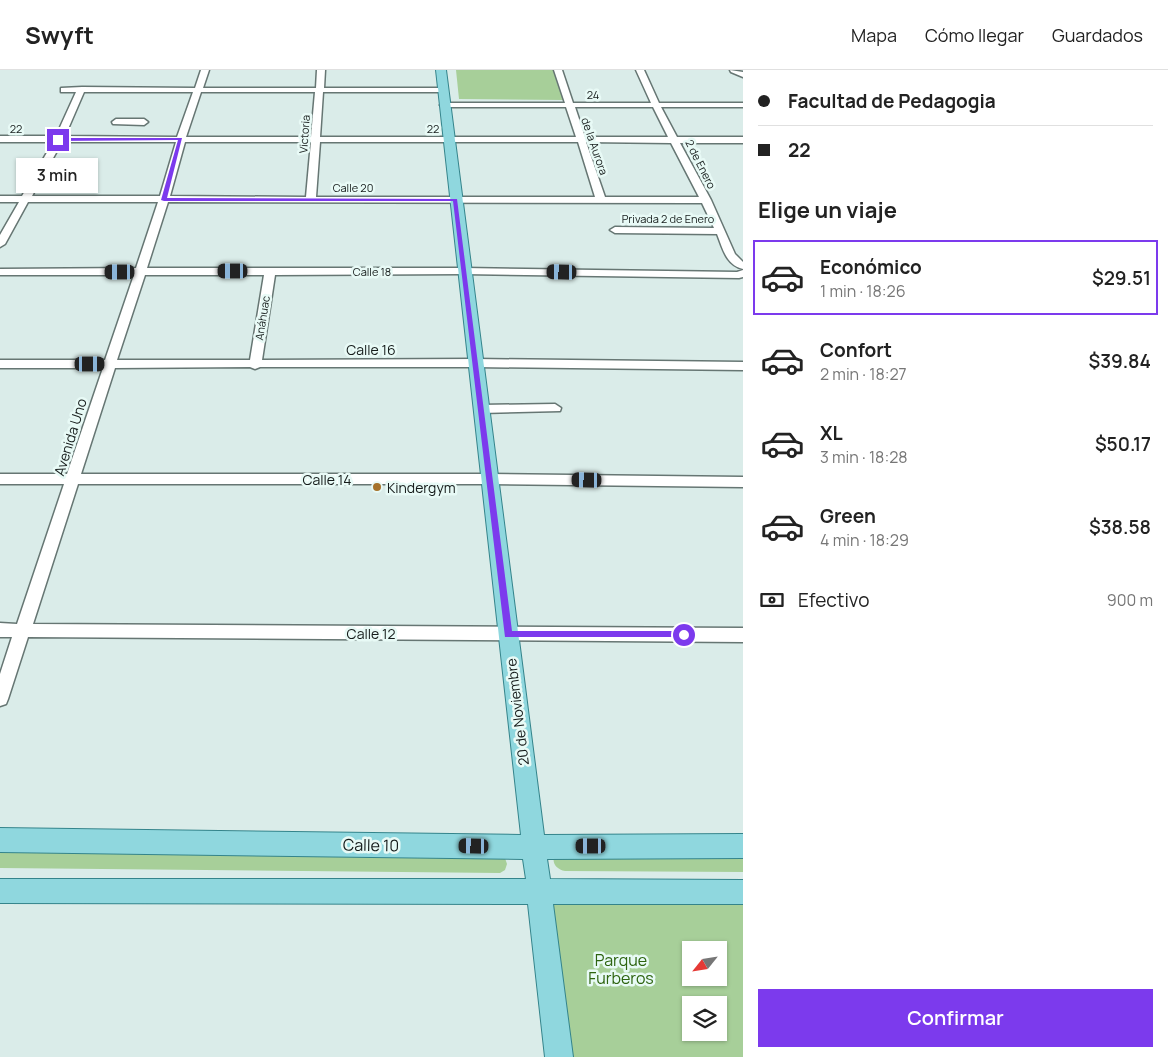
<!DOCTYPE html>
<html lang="es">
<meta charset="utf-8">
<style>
:root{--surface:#fff;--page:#f2f2f2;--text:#222;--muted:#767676;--line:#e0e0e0;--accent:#7c3aed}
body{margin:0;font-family:Manrope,sans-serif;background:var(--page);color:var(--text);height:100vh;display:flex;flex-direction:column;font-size:19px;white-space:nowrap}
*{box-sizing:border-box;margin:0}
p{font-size:16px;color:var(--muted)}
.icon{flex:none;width:28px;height:28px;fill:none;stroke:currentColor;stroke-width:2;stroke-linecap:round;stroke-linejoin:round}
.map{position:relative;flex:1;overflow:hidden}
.sheet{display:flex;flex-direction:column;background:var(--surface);width:425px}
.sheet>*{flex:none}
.banner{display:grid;align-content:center;height:110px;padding:0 15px;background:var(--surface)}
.needle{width:32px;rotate:240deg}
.buttons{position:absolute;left:682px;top:871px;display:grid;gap:10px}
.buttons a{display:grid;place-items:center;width:45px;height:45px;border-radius:0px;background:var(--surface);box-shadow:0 1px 4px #0004;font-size:25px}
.end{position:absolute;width:22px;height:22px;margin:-11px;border:6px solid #7c3aed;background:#fff;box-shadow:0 0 0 2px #fff}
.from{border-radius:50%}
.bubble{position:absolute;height:35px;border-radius:0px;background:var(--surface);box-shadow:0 1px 4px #0004;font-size:16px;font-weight:600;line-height:35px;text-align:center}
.car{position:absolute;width:15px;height:30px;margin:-15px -8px;border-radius:6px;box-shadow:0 0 4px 1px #0007;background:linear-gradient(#222 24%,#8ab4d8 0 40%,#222 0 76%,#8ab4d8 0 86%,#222 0)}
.banner b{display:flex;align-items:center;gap:18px;height:48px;font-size:19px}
.banner b+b{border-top:1px solid var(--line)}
.banner i{width:12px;height:12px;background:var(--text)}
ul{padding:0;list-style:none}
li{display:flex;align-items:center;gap:15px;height:75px;margin:0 10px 8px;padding:0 5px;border:2px solid transparent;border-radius:0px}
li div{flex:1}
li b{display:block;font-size:19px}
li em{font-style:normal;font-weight:600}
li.selected{border-color:var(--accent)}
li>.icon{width:45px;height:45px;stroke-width:1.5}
h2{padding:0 15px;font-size:22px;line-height:60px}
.pay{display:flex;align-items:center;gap:12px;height:55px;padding:0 15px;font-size:19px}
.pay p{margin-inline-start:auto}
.action{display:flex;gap:10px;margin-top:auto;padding:10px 15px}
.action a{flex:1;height:58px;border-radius:0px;background:var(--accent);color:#fff;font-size:20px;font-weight:600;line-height:58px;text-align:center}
header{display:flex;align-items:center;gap:30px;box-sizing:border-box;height:70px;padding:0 25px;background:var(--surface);border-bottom:1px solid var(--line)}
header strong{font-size:24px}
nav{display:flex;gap:28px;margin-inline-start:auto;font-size:18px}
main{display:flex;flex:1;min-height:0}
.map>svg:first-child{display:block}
.green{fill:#a7cf99;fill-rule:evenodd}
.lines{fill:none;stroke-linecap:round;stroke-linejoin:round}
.minor-casing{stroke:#667673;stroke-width:3}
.major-casing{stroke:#34848b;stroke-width:2}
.minor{fill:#fff;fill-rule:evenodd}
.major{fill:#8fd7de;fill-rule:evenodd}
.route{fill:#7c3aed}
.poi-dot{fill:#a6722b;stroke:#e8faf6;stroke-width:2}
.labels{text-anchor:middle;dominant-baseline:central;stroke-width:5;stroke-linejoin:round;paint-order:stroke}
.far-street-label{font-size:11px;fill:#151b1a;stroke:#e8faf6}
.street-label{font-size:14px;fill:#151b1a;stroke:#e8faf6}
.poi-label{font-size:14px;fill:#151b1a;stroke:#e8faf6;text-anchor:start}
.near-street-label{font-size:16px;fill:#151b1a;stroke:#e8faf6}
.near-park-label{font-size:16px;fill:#2d640f;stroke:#e8faf6}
</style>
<header>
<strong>Swyft</strong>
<nav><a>Mapa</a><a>Cómo llegar</a><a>Guardados</a></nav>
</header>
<main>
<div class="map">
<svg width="743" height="987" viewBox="0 0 743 987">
<rect width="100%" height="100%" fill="#daece9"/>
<path class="green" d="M456,0h98l3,13 8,17 -106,-1z
M0,779l505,9 2,6 -2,6 -5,3 -500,-5z
M743,783v19l-178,-1c-8,-2 -13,-7 -11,-15z
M542,828l201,5v154h-179zM691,880h28v28h-28zM691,935h28v27h-28z"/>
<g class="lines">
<g class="minor-casing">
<path id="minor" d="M201,0h8l-6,18h113l1,-18h8l-1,18h118l4,2 -4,2h-119l-3,45h256l-10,-30h-122l-4,-2 4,-2h121l-11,-33h8l11,33h78l-15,-33h8l15,33h84v4h-82l16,30h66v6h-63l31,57 24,54 8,8v7c-17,-4 -20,-20 -26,-35l-102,-1 -5,-3 5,-3 99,1 -12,-25 -534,-1 -21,66h317l273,4 6,-2v7l-4,1 -275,-4 -189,1 -13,85 213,-1 268,3v8l-268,-3h-215l-5,2 -5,-2 -135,1 -34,106h408l254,3v10l-254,-3h-411l-45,140 710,4v14l-715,-5 -20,62 -2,5 -6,2v-32l12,-37h-12v-14l17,1 47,-140h-64v-10h67l36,-106h-103v-8h105l29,-85h-134v-6l136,-1 22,-66h-130l-23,42 -5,3v-12l19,-33h-19v-6h22l31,-54h-53v-6h56l20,-44h-15v-4l21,-1 113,1zM84,22h109l-16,45 -112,-1zM201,22h114l-4,45h-125zM575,37h78l15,30h-83zM62,72h114l-16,54h-128zM185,72h126l-5,55 -136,-1zM320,72h258l17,55h-279zM586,72l85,1 28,54h-94zM145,205h119l-14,85h-133z
M730,0l13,2v5l-12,-5z
M116,49h28l4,3 -4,3 -31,-1 -1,-2z
M555,334l6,4 -1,3 -79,2 -6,-4 6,-4z"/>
</g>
<g class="major-casing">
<path id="major" d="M436,0h10l98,765 199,-1v24l-196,1 3,20 193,1v24h-190l20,153h-28l-17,-153 -528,-1v-24h526l-3,-20 -523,-7v-24l521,7z"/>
</g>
<use href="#minor" class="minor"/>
<use href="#major" class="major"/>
</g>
<path class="route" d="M57,68h125l-15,60 290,1 55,432h172l5,4 -2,2h-182l-52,-436h-289l-3,-1 17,-60 -120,1z"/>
<circle class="poi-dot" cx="377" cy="417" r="5"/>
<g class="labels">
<g class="far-street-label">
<text x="593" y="24">24</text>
<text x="16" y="58">22</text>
<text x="433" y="58">22</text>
<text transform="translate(304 64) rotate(-86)">Victoria</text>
<text transform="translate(595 76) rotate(71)">de la Aurora</text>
<text transform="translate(701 94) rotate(63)">2 de Enero</text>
<text x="353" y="117">Calle 20</text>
<text x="668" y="148">Privada 2 de Enero</text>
<text x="372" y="201">Calle 18</text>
<text transform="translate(262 248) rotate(-81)">Anáhuac</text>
</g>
<g class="street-label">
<text x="371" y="279">Calle 16</text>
<text transform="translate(70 367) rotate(-73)">Avenida Uno</text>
<text x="327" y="409">Calle 14</text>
<text x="371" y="563">Calle 12</text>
<text transform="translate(517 642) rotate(-97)">20 de Noviembre</text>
</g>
<g class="poi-label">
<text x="387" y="417">Kindergym</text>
</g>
<g class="near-street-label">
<text transform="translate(371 775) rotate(1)">Calle 10</text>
</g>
<g class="near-park-label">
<text x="621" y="890">Parque<tspan x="621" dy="18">Furberos</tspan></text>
</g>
</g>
</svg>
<div class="buttons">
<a><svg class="needle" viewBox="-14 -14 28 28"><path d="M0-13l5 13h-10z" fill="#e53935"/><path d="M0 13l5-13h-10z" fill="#767676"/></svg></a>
<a><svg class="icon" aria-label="layers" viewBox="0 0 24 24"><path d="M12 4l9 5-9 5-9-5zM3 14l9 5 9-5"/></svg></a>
</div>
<i class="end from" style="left:684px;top:565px"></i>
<i class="end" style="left:58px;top:70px"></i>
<div class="bubble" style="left:16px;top:88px;width:82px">3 min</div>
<i class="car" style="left:233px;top:201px;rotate:270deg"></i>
<i class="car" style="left:120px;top:202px;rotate:270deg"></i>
<i class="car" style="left:562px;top:202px;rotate:271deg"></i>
<i class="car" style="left:90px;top:294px;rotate:90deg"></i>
<i class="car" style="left:587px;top:410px;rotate:271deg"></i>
<i class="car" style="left:474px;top:776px;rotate:271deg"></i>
<i class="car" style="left:591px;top:776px;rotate:270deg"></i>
</div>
<section class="sheet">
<div class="banner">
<b><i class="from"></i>Facultad de Pedagogia</b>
<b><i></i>22</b>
</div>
<h2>Elige un viaje</h2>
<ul>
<li class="selected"><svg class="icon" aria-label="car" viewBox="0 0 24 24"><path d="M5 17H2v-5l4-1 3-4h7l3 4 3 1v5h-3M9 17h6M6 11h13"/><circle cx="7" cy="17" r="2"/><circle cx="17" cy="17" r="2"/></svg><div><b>Económico</b><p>1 min · 18:26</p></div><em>$29.51</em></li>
<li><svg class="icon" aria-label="car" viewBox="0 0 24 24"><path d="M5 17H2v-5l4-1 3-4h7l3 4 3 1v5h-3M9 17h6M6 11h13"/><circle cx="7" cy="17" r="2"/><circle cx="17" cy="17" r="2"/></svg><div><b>Confort</b><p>2 min · 18:27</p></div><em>$39.84</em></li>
<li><svg class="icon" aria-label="car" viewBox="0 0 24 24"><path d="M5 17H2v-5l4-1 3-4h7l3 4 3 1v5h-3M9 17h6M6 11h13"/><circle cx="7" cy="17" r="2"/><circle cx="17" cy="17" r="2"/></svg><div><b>XL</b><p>3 min · 18:28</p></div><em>$50.17</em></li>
<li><svg class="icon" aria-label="car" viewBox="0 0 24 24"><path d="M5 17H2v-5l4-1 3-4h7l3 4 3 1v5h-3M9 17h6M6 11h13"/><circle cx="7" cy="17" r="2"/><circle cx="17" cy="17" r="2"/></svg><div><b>Green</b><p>4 min · 18:29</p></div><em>$38.58</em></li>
</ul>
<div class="pay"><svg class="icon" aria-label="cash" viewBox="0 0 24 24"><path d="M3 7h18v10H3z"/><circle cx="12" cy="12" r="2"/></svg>Efectivo<p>900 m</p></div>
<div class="action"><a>Confirmar</a></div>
</section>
</main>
